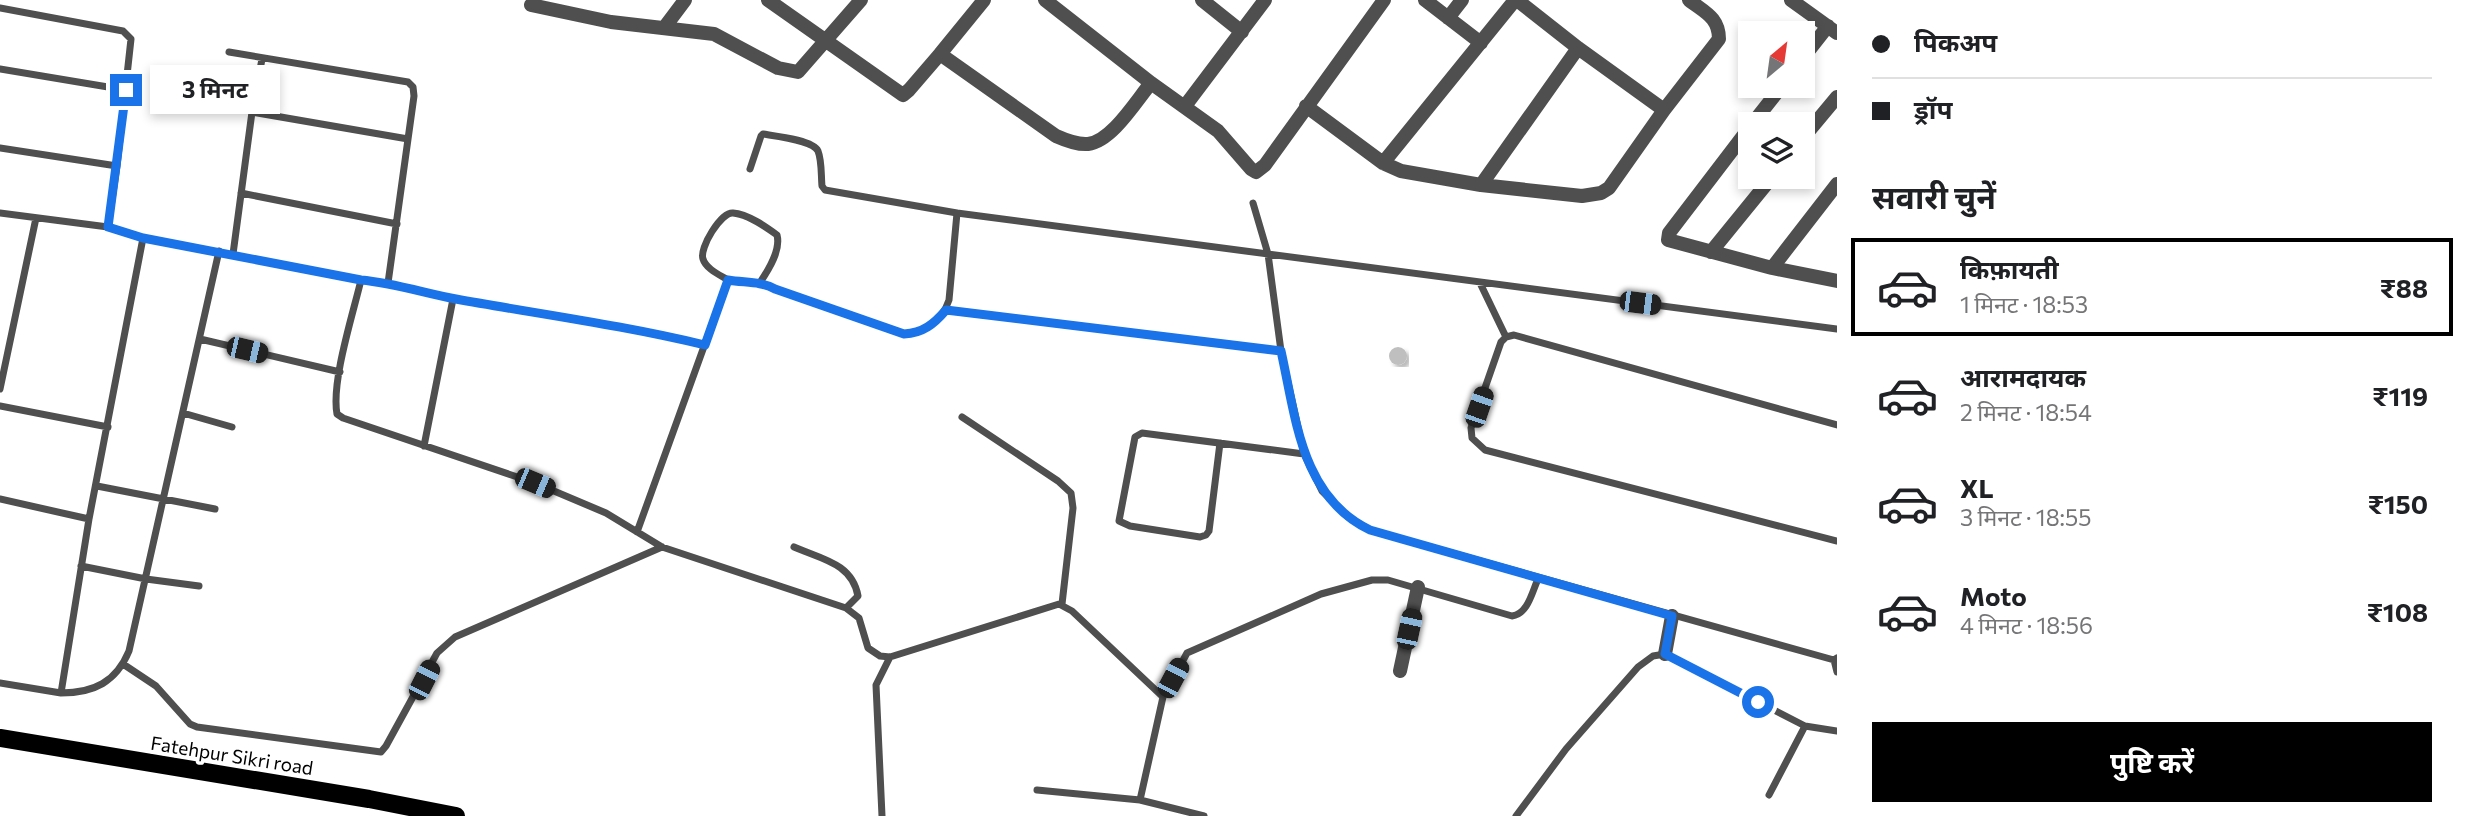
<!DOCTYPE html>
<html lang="hi">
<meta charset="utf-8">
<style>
:root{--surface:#fff;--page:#f2f2f2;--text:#202124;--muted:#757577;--line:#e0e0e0;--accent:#000}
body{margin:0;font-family:Commissioner,"Noto Sans Devanagari",sans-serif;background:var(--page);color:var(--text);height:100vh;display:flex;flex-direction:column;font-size:26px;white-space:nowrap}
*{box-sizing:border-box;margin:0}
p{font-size:23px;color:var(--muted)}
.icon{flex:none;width:38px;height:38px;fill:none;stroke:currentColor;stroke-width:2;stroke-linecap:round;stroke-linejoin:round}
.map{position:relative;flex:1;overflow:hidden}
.drawer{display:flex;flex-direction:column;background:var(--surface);width:630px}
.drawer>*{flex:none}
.banner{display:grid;align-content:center;height:154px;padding:0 35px;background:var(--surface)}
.needle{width:46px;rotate:29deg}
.buttons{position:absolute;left:1738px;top:21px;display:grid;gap:14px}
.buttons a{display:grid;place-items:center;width:77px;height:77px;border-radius:0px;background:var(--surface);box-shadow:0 4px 10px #0003;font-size:35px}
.end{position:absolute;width:32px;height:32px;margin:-16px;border:9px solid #1a73e8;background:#fff;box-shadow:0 0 0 4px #fff}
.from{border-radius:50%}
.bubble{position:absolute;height:49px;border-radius:0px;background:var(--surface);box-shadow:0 4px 10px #0003;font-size:23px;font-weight:700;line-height:49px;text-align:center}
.car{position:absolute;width:21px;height:42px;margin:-21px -10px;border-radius:9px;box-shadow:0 0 5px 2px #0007;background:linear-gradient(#222 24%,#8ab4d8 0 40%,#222 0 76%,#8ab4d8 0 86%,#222 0)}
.banner b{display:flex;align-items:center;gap:24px;height:66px;font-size:26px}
.banner b+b{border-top:2px solid var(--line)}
.banner i{width:18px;height:18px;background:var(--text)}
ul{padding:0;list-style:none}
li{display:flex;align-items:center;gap:21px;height:98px;margin:0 14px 10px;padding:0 21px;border:4px solid transparent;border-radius:0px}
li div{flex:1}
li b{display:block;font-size:26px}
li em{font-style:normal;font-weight:700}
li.current{border-color:var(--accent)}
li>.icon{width:63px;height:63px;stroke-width:1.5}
h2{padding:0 35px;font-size:32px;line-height:84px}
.action{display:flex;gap:14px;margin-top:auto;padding:14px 35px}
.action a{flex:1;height:80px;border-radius:0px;background:var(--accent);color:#fff;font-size:28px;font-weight:700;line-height:80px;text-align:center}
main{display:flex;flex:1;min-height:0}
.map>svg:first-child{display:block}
.building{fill:#bfbfbf;filter:url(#shadow)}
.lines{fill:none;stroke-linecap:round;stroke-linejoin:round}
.lane{stroke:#4f4f4f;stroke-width:7}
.street{stroke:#4f4f4f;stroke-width:14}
.primary{stroke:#000;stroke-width:18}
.route{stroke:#1a73e8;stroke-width:9}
.labels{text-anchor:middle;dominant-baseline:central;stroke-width:7;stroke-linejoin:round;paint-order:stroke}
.street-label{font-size:19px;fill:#000;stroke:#fff}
</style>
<main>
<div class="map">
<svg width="1837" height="816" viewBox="0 0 1837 816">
<defs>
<filter id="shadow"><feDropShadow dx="4" dy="4" stdDeviation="2" flood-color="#0004"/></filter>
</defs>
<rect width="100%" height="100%" fill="#fff"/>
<path class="building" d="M1389 356a9 9 0 1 1 18 0a9 9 0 1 1-18 0Z"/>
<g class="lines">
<path class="lane" d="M0,8l123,23 8,8 -14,127 -9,61
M229,52l179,30 5,5 1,9 -26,187
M0,69l126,21
M252,112l156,27
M0,148l117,18
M241,193l156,31
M1253,203l15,51 13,97 23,103 18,37 26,26 22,13 464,130
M0,213l108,14 35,11 218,42c33,3 63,13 95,19 83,15 166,26 249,46
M957,213l880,116
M233,254l19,-142 10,-53
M361,280c-8,34 -30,102 -24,134l6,4 192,65 71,30 56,34 184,61
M728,280c17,3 32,1 47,9l129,45c21,-1 38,-13 45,-34l8,-87 -132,-23 -3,-4c-1,-10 0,-25 -4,-35 -5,-11 -43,-15 -55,-17l-2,2 -11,33
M1480,283l26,54
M946,310l335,41
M200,339l140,33
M0,389l36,-171
M0,406l108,21
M183,413l49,14
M962,417l96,64 13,12 2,15 -11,96
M1837,425l-323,-90 -8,2 -5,5 -30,86 1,10 13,12 352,91
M1220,443l-11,88 -3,4 -6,2 -70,-11 -11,-5 16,-84 7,-4 162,21
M424,446l29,-147
M97,486l118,23
M0,499l89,20
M637,532l91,-252c-8,-5 -22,-11 -25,-21 -4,-11 18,-47 30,-46 15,1 33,14 44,22 4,15 -8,34 -16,46
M794,547c27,12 58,16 64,49l-12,12 13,10 9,30 12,8 10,1 169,-53 13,7 91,86
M81,566l65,13 53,7
M1837,658l-3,2 3,12
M123,664l33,22 34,38 7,3 184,25 5,-6 51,-93 18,-16 207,-90
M0,683l61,10 28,-174 54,-281
M61,693c33,0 55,-11 68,-42l90,-400
M1037,790l103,10 23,-103 24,-44 134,-59 51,-14h16l124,36c16,-2 20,-24 26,-37
M1769,795l36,-69
M1140,800l64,16
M882,816l-6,-131 14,-28
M1516,816l50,-67 72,-82 15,-11 12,-2 140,72 32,5"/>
<path class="street" d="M768,0l135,95 6,-5 31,-36 44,-54
M1045,0l106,83 67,48 33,38 5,3 9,-7 119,-165
M1202,0l40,32
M1425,0l56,43
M1517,0l61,48 86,62
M1791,0l46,33
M531,5l80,17 103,12 64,34 20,4 63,-72
M1448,18l14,-18
M664,28l21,-28
M940,54l116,82c9,4 21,9 32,8 24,-3 48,-43 63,-61
M1802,59l26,-33
M1185,106l80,-106
M1306,106l77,57 18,8 80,14 101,11 19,-3 8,-5 55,-78 55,-71c0,-22 -15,-27 -30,-39
M1752,124l30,-38
M1750,127l-81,106 -1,7 104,28 65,13
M1802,139l35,-42
M1383,163l132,-163
M1481,185l97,-137
M1711,252l61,-75
M1772,268l65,-84
M1665,654l7,-38
M1400,671l18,-84"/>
<path class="primary" d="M0,738l369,61 87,17"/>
</g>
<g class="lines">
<path class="route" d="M126,90l-18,137 35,11 218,42c33,3 63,13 95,19 83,15 166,26 249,46l23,-65c17,3 32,1 47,9l129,45c19,-1 30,-10 42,-24l335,41c15,67 20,146 89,179l302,86 -7,38 93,48"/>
</g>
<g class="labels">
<g class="street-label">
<text transform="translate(232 755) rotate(9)">Fatehpur Sikri road</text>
</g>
</g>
</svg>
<div class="buttons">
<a><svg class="needle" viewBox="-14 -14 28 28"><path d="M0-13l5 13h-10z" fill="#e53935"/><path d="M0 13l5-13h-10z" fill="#757577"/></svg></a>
<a><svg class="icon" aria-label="layers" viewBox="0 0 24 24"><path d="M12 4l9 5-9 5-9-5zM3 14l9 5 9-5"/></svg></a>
</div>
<i class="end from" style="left:1758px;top:702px"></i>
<i class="end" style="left:126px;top:90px"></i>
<div class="bubble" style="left:150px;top:65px;width:130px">3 मिनट</div>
<i class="car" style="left:1640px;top:303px;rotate:97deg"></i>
<i class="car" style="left:247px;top:350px;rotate:103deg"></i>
<i class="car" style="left:1479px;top:407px;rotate:19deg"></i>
<i class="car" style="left:535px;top:483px;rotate:113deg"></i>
<i class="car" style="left:1409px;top:629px;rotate:12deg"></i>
<i class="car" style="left:1173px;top:678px;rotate:28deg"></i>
<i class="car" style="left:424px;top:680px;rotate:27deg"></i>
</div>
<section class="drawer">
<div class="banner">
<b><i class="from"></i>पिकअप</b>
<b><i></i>ड्रॉप</b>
</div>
<h2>सवारी चुनें</h2>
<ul>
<li class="current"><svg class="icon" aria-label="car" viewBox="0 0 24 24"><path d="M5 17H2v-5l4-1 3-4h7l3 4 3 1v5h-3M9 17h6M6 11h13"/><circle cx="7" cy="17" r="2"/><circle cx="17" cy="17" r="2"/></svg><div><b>किफ़ायती</b><p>1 मिनट · 18:53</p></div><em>₹88</em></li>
<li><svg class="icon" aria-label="car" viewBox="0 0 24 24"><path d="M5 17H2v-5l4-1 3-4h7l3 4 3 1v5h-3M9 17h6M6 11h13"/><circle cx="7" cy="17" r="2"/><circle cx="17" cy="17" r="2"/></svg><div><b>आरामदायक</b><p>2 मिनट · 18:54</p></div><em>₹119</em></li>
<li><svg class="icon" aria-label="car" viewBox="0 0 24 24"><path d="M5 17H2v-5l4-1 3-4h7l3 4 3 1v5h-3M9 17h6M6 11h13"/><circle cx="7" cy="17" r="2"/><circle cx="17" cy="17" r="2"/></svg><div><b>XL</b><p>3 मिनट · 18:55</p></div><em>₹150</em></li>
<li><svg class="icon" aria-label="car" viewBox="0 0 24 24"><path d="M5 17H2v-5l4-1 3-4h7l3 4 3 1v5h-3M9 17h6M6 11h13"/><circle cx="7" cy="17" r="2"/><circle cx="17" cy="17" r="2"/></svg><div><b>Moto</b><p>4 मिनट · 18:56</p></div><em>₹108</em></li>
</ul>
<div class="action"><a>पुष्टि करें</a></div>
</section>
</main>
